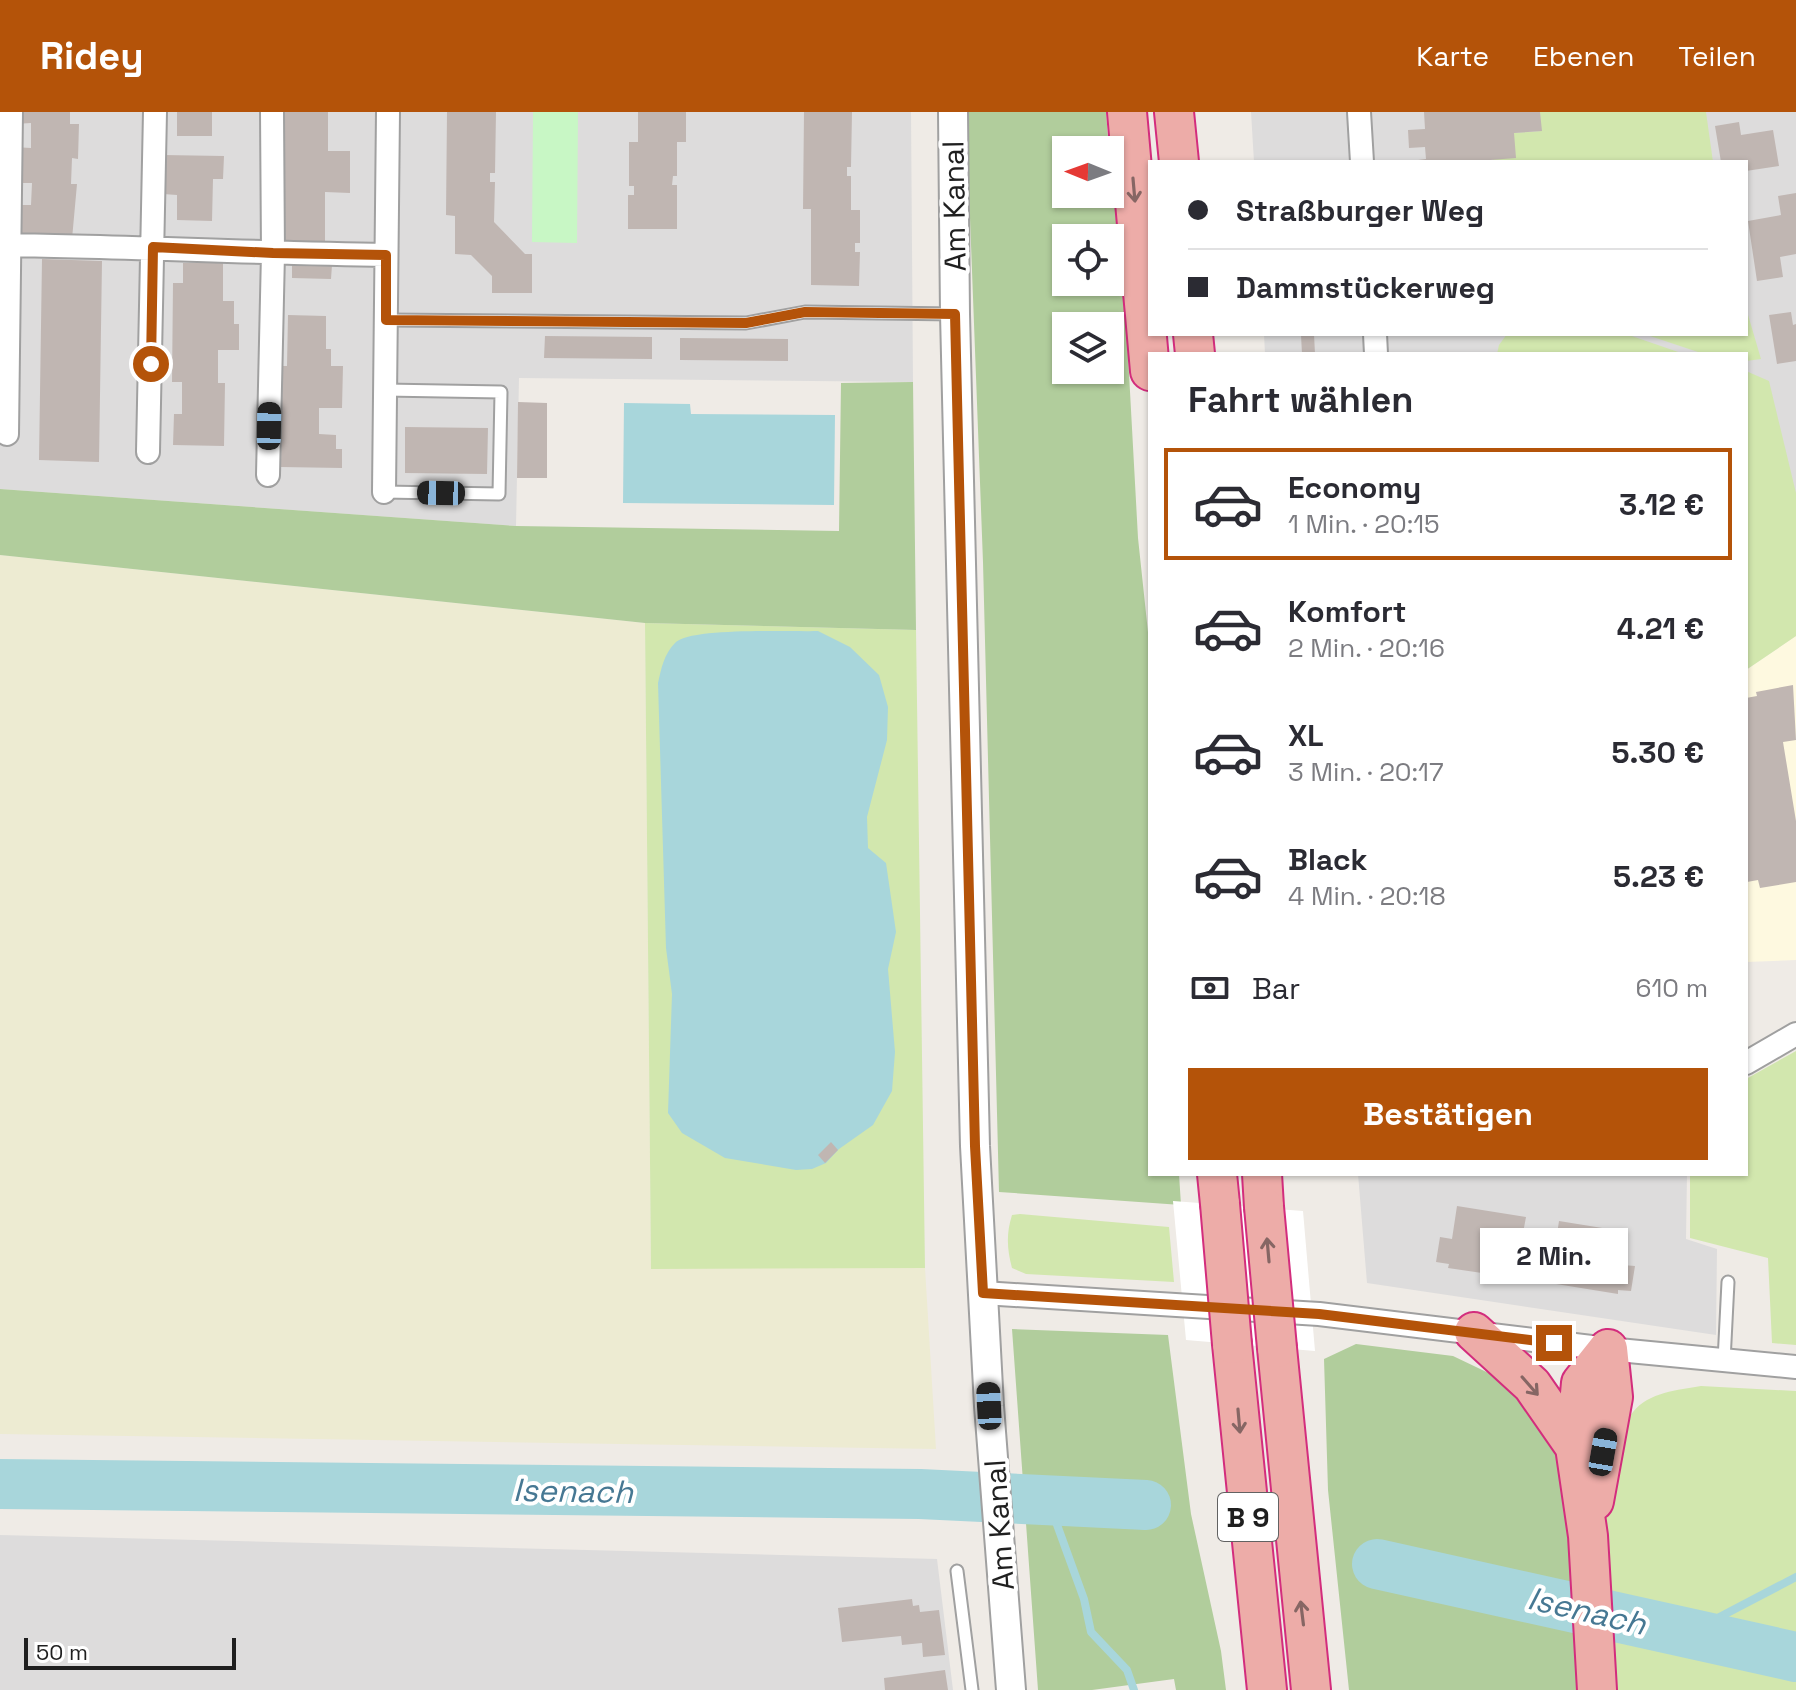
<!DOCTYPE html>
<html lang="de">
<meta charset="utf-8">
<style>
:root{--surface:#fff;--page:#f2f2f3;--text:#2b2b33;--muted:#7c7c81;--line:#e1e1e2;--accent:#b45309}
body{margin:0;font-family:"Space Grotesk",sans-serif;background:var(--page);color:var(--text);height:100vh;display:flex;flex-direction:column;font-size:30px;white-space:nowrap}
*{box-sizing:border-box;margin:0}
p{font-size:26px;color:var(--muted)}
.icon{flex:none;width:44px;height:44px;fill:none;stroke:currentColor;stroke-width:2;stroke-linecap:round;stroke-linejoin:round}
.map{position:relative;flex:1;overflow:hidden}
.drawer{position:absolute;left:1148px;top:240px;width:600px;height:824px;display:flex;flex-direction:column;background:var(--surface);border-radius:0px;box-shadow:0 2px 6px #0004}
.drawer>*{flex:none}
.banner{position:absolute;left:1148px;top:48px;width:600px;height:176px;border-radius:0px;box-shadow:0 2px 6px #0004;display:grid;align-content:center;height:176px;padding:0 40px;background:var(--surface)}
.needle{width:52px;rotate:271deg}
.controls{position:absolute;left:1052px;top:24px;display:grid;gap:16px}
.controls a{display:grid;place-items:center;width:72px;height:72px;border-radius:0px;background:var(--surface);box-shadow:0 2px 6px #0004;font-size:40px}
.scale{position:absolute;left:24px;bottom:20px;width:212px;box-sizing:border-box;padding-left:8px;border:4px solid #1f1f1f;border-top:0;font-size:22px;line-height:28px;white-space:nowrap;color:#1f1f1f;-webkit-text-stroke:6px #fff;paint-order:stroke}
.end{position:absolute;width:36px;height:36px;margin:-18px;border:10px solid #b45309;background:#fff;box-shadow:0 0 0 4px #fff}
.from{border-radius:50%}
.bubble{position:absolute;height:56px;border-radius:0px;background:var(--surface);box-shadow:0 2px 6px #0004;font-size:26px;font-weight:800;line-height:56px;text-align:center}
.car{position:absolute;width:24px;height:48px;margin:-24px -12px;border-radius:10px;box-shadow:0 0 6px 2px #0007;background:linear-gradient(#222 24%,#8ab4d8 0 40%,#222 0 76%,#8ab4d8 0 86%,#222 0)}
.banner b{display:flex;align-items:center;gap:28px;height:76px;font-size:30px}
.banner b+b{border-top:2px solid var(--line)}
.banner i{width:20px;height:20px;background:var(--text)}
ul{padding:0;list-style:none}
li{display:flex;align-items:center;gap:24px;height:112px;margin:0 16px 12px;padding:0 24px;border:4px solid transparent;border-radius:0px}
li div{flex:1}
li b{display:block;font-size:30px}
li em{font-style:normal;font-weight:800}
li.current{border-color:var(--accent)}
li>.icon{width:72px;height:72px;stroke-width:1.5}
h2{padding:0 40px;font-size:36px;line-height:96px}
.pay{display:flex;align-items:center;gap:20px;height:88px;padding:0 40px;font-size:30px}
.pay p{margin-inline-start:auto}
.primary-button{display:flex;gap:16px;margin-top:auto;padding:16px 40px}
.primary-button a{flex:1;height:92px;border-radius:0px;background:var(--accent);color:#fff;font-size:32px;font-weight:800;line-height:92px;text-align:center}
header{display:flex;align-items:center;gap:48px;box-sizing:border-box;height:112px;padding:0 40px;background:var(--accent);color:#fff}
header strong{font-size:38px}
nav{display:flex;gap:44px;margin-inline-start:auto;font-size:28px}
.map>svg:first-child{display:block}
.residential{fill:#dddcdc}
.education{fill:#fef9e0}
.farmland{fill:#edebd2}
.grass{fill:#d2e7ae}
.forest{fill:#b1cd9c;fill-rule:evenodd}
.park{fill:#c8f7c5}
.water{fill:#a8d6db}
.pier{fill:#fff}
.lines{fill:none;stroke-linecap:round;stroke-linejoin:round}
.stream{stroke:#a8d6db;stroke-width:8}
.river{stroke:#a8d6db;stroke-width:50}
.building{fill:#c0b6b2}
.service-casing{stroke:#a0a0a0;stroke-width:15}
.minor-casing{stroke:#a0a0a0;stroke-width:26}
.tertiary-casing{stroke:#a0a0a0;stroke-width:32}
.trunk-casing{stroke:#d32d7d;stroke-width:42}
.service{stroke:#fff;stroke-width:11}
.minor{stroke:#fff;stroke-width:22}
.tertiary{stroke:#fff;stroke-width:28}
.trunk{stroke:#edaca8;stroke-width:38}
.trunk-bridge-casing{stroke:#d32d7d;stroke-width:42;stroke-linecap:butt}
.trunk-bridge{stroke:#edaca8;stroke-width:38}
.oneway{stroke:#866664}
.route{stroke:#b45309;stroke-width:10}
.labels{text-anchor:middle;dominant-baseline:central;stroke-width:8;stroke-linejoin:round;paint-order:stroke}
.shield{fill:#fff;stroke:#626262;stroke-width:2}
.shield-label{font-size:28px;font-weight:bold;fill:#1f1f1f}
.street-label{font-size:30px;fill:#1f1f1f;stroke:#fff}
.water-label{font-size:32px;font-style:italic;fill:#467893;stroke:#fff}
</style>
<header>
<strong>Ridey</strong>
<nav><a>Karte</a><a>Ebenen</a><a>Teilen</a></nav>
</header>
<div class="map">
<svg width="1796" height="1578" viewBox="0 0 1796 1578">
<rect width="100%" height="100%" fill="#efebe6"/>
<path class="residential" d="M0,0h911l2,270 -394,-4 -3,148 -516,-37z
M1251,0h545v503l-50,33v-294h-481l-1,-20h482v-172h-492z
M1358,1062h329l-1,65 31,10 -1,86 -349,-52z
M0,1423l937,24 16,131h-953z"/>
<path class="education" d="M1796,524v324l-50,2v-292z"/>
<path class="farmland" d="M0,443l645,68 6,645h274l11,181 -936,-15z"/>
<path class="grass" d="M1540,0h166l7,50h-222l23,-29 27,-2z
M1746,196l15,51 -15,2v-7h-42l-60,-20h102z
M1507,222h119l58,20h-187l2,-9z
M1746,259l23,10 27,112v143l-50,34z
M645,511l271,7 9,638 -274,1z
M1796,939v294l-24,-2 -4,-85 -78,-20v-64h56v-95z
M1020,1102l149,13 5,55 -148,-8 -14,-6c-5,-19 -6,-34 0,-53z
M1701,1274l95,5v299h-183c-4,-69 -14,-141 -7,-210 2,-22 13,-51 27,-68 16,-20 45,-22 68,-26z"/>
<path class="forest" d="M966,0h140l3,38h-43v44h44v-38l14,126 14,256 12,113v523h29l2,31 -182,-13 -16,-630zM1066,126h44v44h-44zM1066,214h44v44h-44z
M913,270l3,248 -271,-7 -645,-68v-66l516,37 323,5 2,-148z
M1012,1217l156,6 23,179 30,137 5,39h-50l-2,-11 -82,11h-54z
M1356,1232l97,12 67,32 38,58 12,64 9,180h-230l-21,-200 -4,-131z"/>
<path class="park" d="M533,0h45l-1,131 -45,-1z"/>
<path class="water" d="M624,291l66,1 1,10 144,1 -1,90 -211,-2z
M818,519l32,16 29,28 9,32 -1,33 -20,77 1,31 18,15 10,69 -8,37 7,83 -3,39 -19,34 -34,24 -13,14 -14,6 -16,1 -71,-12 -43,-25 -14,-20 4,-119 -6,-46 -8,-265c3,-14 6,-29 17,-40 14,-16 117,-11 143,-12z"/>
<path class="pier" d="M1173,1089l130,10 12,140 -129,-11z"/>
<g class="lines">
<path class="stream" d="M1048,1388l36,99 7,33 36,38 7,20
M1689,1521l107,-56"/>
<path class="river" d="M0,1372l920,10 226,11
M1377,1452l419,93"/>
</g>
<path class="building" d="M14,0h56v12h9l-1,35 -6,-1 -1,26h6l-5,55h-58v-34h17l1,-22h-20l1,-36 18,1v-25l-16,1z
M177,0h35v24h-35z
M283,0h45v39h22v42l-25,-1v49h-43z
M447,0h49l-1,61h-5v9h5l-1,40 31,32h7v39h-40v-17l-21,-21 -16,-1v-38l-9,-1z
M638,0h48v30h-9v34h-4l-1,9h5v44h-49v-34h6v-9h-5v-44h9z
M804,0h48l-1,55h-4v9h4v34h9v33h-5v9h5l-1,34 -48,-1v-76h-8z
M1424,0h116l2,19 -28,2 2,25 -26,2 1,2h-73v-2l8,-1 -1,-12 -16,1 -1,-18 17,-1z
M1739,10l2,13 32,-5 6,36 -33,5v-9h-25l-6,-36z
M163,43l61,1 -1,23h-10l-1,42 -35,-1v-25l-14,-1z
M1796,81v61l-16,3 3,20 -26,4 -9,-60 33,-6 -3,-19z
M42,147l60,2 -3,201 -60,-2z
M183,151h40v38h11v23h5v26h-21v33h7l-1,63 -51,-1 1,-31h8v-32h-10l1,-99h10z
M292,152l40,1 -1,14 -39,-1z
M1791,200l2,13 3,-1v37l-19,3 -8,-49z
M288,203l38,1v33h5v17h12l-1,42h-23v26l17,1v14h6v19l-61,-1 1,-101h5z
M1314,222l1,20h-13l-1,-19z
M545,224l107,1v22l-108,-1z
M680,226l108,1v22l-108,-1z
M518,290l29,1v75h-30z
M405,315l83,1 -1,46 -82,-1z
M1793,573l3,55 -13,2 13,79v61l-36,6 -2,-8 -11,2 -1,-4v-180l11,-2 -1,-4z
M831,1030l7,8 -13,13 -7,-8z
M1457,1094l69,11 -6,32 13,2 -4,25 -12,-2 -1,4 -68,-10 1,-4 -13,-2 4,-25 12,2z
M1559,1109l68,11 -5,33 13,1 -4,25 -13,-1v4l-68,-11v-4l-12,-1 3,-26 13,2z
M912,1487l1,7 6,-1 1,7 19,-2 6,45 -22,2 -1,-14 -20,2 -1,-9 -59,6 -4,-34z
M945,1558l3,20h-63l-1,-12z"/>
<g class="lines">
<g class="service-casing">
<path id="service" d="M386,208l360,3 59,-11 150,2
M384,380l115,2 2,-102 -116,-2
M1724,1249l4,-79
M957,1459l15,119"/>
</g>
<g class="minor-casing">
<path id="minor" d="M1359,0l3,50
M9,133c126,2 251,8 377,10
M1375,222l1,20
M0,237l8,2 -1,83
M8,239l3,-239
M148,340l7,-340
M268,363l5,-222 -1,-141
M384,380l4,-380
M1746,951l50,-29
M983,1181l336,21 289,35 188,18"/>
</g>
<g class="tertiary-casing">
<path id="tertiary" d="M953,0l2,202 20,832 14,260 22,284"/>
</g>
<g class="trunk-casing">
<path id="trunk" d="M1127,0l23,259
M1174,0l5,50
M1193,222l2,20
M1217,1062l3,30
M1262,1062l2,33
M1474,1220l58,53 43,62 13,89 9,154
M1232,1232l35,346
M1277,1236l34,342
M1575,1335l6,-64 27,-34
M1594,1389l19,-104 -5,-48"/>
</g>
<use href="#service" class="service"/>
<use href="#minor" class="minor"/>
<use href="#tertiary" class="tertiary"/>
<use href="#trunk" class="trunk"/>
<g class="trunk-bridge-casing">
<path id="trunk-bridge" d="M1220,1092l12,140
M1264,1095l13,141"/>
</g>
<use href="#trunk-bridge" class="trunk-bridge"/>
</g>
<defs><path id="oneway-shaft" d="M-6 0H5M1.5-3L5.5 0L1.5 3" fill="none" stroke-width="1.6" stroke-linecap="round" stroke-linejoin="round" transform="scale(2)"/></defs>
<g class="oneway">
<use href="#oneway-shaft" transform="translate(1134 78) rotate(85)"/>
<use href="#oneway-shaft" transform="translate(1268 1138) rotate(-95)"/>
<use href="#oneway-shaft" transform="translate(1530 1274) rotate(49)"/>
<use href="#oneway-shaft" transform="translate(1239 1309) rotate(85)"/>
<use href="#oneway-shaft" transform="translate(1302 1501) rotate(-97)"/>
</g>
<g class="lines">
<path class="route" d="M151,252l2,-117 120,6 113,2v65l360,3 59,-11 150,2 20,832 8,147 336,21 235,29"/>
</g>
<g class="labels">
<rect class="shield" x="1218" y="1381" width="60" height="48" rx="6"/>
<g class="shield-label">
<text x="1248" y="1405">B 9</text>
</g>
<g class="street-label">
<text transform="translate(954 94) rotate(-91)">Am Kanal</text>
<text transform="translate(999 1413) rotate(-94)">Am Kanal</text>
</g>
<g class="water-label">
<text transform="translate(573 1379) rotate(1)">Isenach</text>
<text transform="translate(1587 1499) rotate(13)">Isenach</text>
</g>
</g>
</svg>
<div class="controls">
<a><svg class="needle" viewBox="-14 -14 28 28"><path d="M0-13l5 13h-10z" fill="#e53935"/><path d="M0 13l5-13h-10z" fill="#7c7c81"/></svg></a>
<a><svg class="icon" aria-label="locate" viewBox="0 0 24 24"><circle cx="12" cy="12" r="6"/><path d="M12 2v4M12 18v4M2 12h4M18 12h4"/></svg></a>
<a><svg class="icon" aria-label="layers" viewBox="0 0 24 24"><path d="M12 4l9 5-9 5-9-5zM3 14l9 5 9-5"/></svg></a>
</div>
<div class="scale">50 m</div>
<i class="end from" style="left:151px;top:252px"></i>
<i class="end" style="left:1554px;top:1231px"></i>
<div class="bubble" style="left:1480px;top:1116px;width:148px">2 Min.</div>
<i class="car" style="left:269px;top:314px;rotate:1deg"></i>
<i class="car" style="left:441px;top:381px;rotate:271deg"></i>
<i class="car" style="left:989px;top:1294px;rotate:357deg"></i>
<i class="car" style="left:1603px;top:1340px;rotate:10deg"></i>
<div class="banner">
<b><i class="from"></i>Straßburger Weg</b>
<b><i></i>Dammstückerweg</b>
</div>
<section class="drawer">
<h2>Fahrt wählen</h2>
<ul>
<li class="current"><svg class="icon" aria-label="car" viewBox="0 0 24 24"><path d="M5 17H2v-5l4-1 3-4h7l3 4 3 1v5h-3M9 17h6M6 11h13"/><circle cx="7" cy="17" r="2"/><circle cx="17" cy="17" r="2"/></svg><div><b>Economy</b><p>1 Min. · 20:15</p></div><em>3.12 €</em></li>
<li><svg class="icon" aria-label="car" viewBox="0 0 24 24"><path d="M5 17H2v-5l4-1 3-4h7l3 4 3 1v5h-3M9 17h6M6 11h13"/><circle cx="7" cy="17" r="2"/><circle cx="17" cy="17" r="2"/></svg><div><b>Komfort</b><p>2 Min. · 20:16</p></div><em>4.21 €</em></li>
<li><svg class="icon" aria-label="car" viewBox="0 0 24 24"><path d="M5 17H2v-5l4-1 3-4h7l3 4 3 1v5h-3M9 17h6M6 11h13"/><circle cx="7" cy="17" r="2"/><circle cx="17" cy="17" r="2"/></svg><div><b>XL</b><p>3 Min. · 20:17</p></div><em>5.30 €</em></li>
<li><svg class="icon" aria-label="car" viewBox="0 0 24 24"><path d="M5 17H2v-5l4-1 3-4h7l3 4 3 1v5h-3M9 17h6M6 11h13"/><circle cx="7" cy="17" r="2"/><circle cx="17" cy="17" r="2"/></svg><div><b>Black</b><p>4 Min. · 20:18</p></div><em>5.23 €</em></li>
</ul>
<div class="pay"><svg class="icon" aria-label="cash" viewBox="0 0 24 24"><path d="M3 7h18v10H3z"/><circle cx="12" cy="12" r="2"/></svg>Bar<p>610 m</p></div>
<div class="primary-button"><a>Bestätigen</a></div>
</section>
</div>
